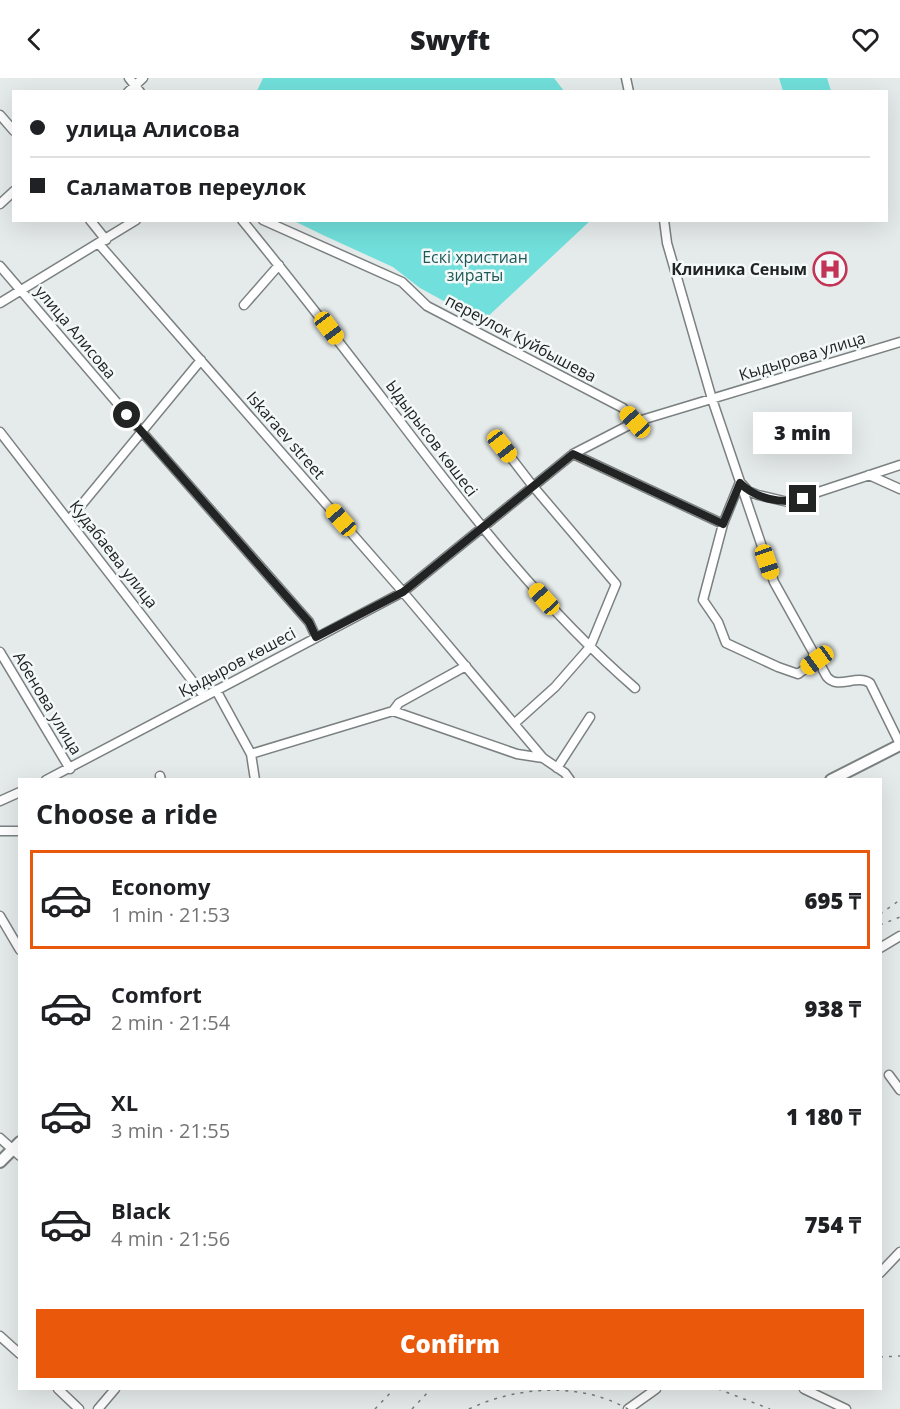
<!DOCTYPE html>
<meta charset="utf-8">
<style>
:root{--surface:#fff;--page:#f6f6f6;--text:#202124;--muted:#757577;--line:#e0e0e0;--accent:#ea580c}
body{margin:0;font-family:"Open Sans",sans-serif;background:var(--page);color:var(--text);height:100vh;display:flex;flex-direction:column;font-size:22px;white-space:nowrap}
*{box-sizing:border-box;margin:0}
p{font-size:20px;color:var(--muted)}
.icon{flex:none;width:33px;height:33px;fill:none;stroke:currentColor;stroke-width:2;stroke-linecap:round;stroke-linejoin:round}
.map{position:relative;flex:1;overflow:hidden}
.side{position:absolute;left:18px;top:700px;width:864px;height:612px;display:flex;flex-direction:column;background:var(--surface);border-radius:0px;box-shadow:0 6px 24px #0002}
.side>*{flex:none}
.banner{position:absolute;left:12px;top:12px;width:876px;height:132px;border-radius:0px;box-shadow:0 6px 24px #0002;display:grid;align-content:center;height:132px;padding:0 18px;background:var(--surface)}
.end{position:absolute;width:27px;height:27px;margin:-14px;border:8px solid #222424;background:#fff;box-shadow:0 0 0 3px #fff}
.from{border-radius:50%}
.bubble{position:absolute;height:42px;border-radius:0px;background:var(--surface);box-shadow:0 6px 24px #0002;font-size:20px;font-weight:800;line-height:42px;text-align:center}
.car{position:absolute;width:18px;height:36px;margin:-18px -9px;border-radius:8px;box-shadow:0 0 4px 2px #0007;background:linear-gradient(#f5c518 24%,#345 0 40%,#f5c518 0 76%,#345 0 86%,#f5c518 0)}
.banner b{display:flex;align-items:center;gap:21px;height:57px;font-size:22px}
.banner b+b{border-top:2px solid var(--line)}
.banner i{width:15px;height:15px;background:var(--text)}
ul{padding:0;list-style:none}
li{display:flex;align-items:center;gap:18px;height:99px;margin:0 12px 9px;padding:0 6px;border:3px solid transparent;border-radius:0px}
li div{flex:1}
li b{display:block;font-size:22px}
li em{font-style:normal;font-weight:800}
li.current{border-color:var(--accent)}
li>.icon{width:54px;height:54px;stroke-width:1.5}
h2{padding:0 18px;font-size:27px;line-height:72px}
.cta{display:flex;gap:12px;margin-top:auto;padding:12px 18px}
.cta a{flex:1;height:69px;border-radius:0px;background:var(--accent);color:#fff;font-size:24px;font-weight:800;line-height:69px;text-align:center}
header{display:flex;justify-content:space-between;align-items:center;height:78px;padding:0 18px;background:var(--surface);font-size:27px;font-weight:800}
.map>svg:first-child{display:block}
.green{fill:#71dfdb}
.lines{fill:none;stroke-linecap:round;stroke-linejoin:round}
.minor-casing{stroke:#7b8080;stroke-width:11}
.major-casing{stroke:#7b8080;stroke-width:14}
.minor{stroke:#fff;stroke-width:8}
.major{stroke:#fff;stroke-width:10}
.rail{stroke:#7a7d7d;stroke-width:1.5;stroke-dasharray:3 6;stroke-linecap:butt}
.route{stroke:#222424;stroke-width:8}
.labels{text-anchor:middle;dominant-baseline:central;stroke-width:5;stroke-linejoin:round;paint-order:stroke}
.park-label{font-size:16px;fill:#1f5856;stroke:#f3f8f8}
.poi-label{font-size:16px;font-weight:bold;fill:#222424;stroke:#f3f8f8;text-anchor:end}
.street-label{font-size:16px;fill:#222424;stroke:#f3f8f8}
</style>
<header><svg class="icon" aria-label="back" viewBox="0 0 24 24"><path d="M15 5l-7 7 7 7"/></svg>Swyft<svg class="icon" aria-label="heart" viewBox="0 0 24 24"><path d="M12 20l-8-8c-3-5 5-10 8-4 3-6 11-1 8 4z"/></svg></header>
<div class="map">
<svg width="900" height="1331" viewBox="0 0 900 1331">
<rect width="100%" height="100%" fill="#e5ebea"/>
<path class="green" d="M263,0h291l10,13h-307z
M779,0h48l4,13h-48z
M294,143l296,-1v1l-108,101 -62,-34 -27,-21 -68,-31z"/>
<g class="lines">
<g class="minor-casing">
<path id="minor" d="M129,0l11,14
M626,0l3,14
M128,14l15,-14
M0,37l14,16
M0,126l14,-13
M90,142l16,20
M242,142c54,66 105,132 157,200 73,96 144,188 236,268
M263,142l139,62 25,24 196,102 12,14
M664,142l3,23 45,156 62,183 53,95c11,13 29,-3 43,6l30,61
M99,166l304,348 140,166 22,15 5,7
M0,188l142,166 167,190 7,15
M0,225l136,-83
M244,227l35,-40
M0,354l204,264
M502,368l30,39 84,99 -26,63 -35,40 -40,36
M573,376l150,70
M869,397l31,14
M69,442l132,-160
M0,574l70,117
M817,582l-19,14 -20,-7 -52,-24 -8,-21 -15,-22 20,-76 17,-42 8,9 10,4 30,7 112,-37
M216,612l35,64 4,26
M393,633l124,43 26,4
M251,676l142,-43 6,-8 67,-37
M557,690l33,-51
M160,698l1,4
M46,702l357,-188 170,-138 62,-32 265,-80
M0,723l20,-9
M0,753h20
M0,838l20,34
M880,870l20,-12
M889,997l11,15
M0,1060l20,18
M880,1195l20,-21
M0,1258l20,18
M58,1311l21,20
M804,1311l42,20
M98,1331l17,-20
M628,1331l28,-20"/>
</g>
<g class="major-casing">
<path id="major" d="M831,702l69,-35
M0,1084l20,-20"/>
</g>
<use href="#minor" class="minor"/>
<use href="#major" class="major"/>
<path class="rail" d="M880,836l20,-14
M880,847l20,-8
M880,1279l20,-1
M718,1311l52,20
M375,1331l19,-20
M412,1331l19,-20
M469,1331c48,-23 112,-27 159,0"/>
</g>
<g class="lines">
<path class="route" d="M127,337l182,207 7,15 87,-45 170,-138 150,70 17,-41c16,16 41,21 63,16"/>
</g>
<defs>
<g id="hospital-ring" transform="scale(1.725)"><circle r="9.5" fill="#f3f8f8" stroke="#c23355" stroke-width="1.5"/><path d="M-5-5h3v3.5h4V-5h3V5h-3V1.5h-4V5h-3Z" fill="#c23355"/></g>
</defs>
<g fill-rule="evenodd">
<use href="#hospital-ring" x="830" y="191"/>
</g>
<g class="labels">
<g class="park-label">
<text x="475" y="179">Ескі христиан<tspan x="475" dy="18">зираты</tspan></text>
</g>
<g class="poi-label">
<text x="807" y="191">Клиника Сеным</text>
</g>
<g class="street-label">
<text transform="translate(76 254) rotate(50)">улица Алисова</text>
<text transform="translate(521 260) rotate(28)">переулок Куйбышева</text>
<text transform="translate(802 278) rotate(-17)">Кыдырова улица</text>
<text transform="translate(286 357) rotate(49)">Iskaraev street</text>
<text transform="translate(432 360) rotate(53)">Ыдырысов көшесі</text>
<text transform="translate(114 476) rotate(52)">Кудабаева улица</text>
<text transform="translate(237 584) rotate(-28)">Қыдыров көшесі</text>
<text transform="translate(48 625) rotate(59)">Абенова улица</text>
</g>
</g>
</svg>
<i class="end from" style="left:127px;top:337px"></i>
<i class="end" style="left:803px;top:421px"></i>
<div class="bubble" style="left:753px;top:334px;width:99px">3 min</div>
<i class="car" style="left:329px;top:250px;rotate:143deg"></i>
<i class="car" style="left:635px;top:344px;rotate:318deg"></i>
<i class="car" style="left:502px;top:368px;rotate:142deg"></i>
<i class="car" style="left:341px;top:442px;rotate:319deg"></i>
<i class="car" style="left:767px;top:484px;rotate:161deg"></i>
<i class="car" style="left:544px;top:521px;rotate:318deg"></i>
<i class="car" style="left:817px;top:582px;rotate:234deg"></i>
<div class="banner">
<b><i class="from"></i>улица Алисова</b>
<b><i></i>Саламатов переулок</b>
</div>
<section class="side">
<h2>Choose a ride</h2>
<ul>
<li class="current"><svg class="icon" aria-label="car" viewBox="0 0 24 24"><path d="M5 17H2v-5l4-1 3-4h7l3 4 3 1v5h-3M9 17h6M6 11h13"/><circle cx="7" cy="17" r="2"/><circle cx="17" cy="17" r="2"/></svg><div><b>Economy</b><p>1 min · 21:53</p></div><em>695 ₸</em></li>
<li><svg class="icon" aria-label="car" viewBox="0 0 24 24"><path d="M5 17H2v-5l4-1 3-4h7l3 4 3 1v5h-3M9 17h6M6 11h13"/><circle cx="7" cy="17" r="2"/><circle cx="17" cy="17" r="2"/></svg><div><b>Comfort</b><p>2 min · 21:54</p></div><em>938 ₸</em></li>
<li><svg class="icon" aria-label="car" viewBox="0 0 24 24"><path d="M5 17H2v-5l4-1 3-4h7l3 4 3 1v5h-3M9 17h6M6 11h13"/><circle cx="7" cy="17" r="2"/><circle cx="17" cy="17" r="2"/></svg><div><b>XL</b><p>3 min · 21:55</p></div><em>1 180 ₸</em></li>
<li><svg class="icon" aria-label="car" viewBox="0 0 24 24"><path d="M5 17H2v-5l4-1 3-4h7l3 4 3 1v5h-3M9 17h6M6 11h13"/><circle cx="7" cy="17" r="2"/><circle cx="17" cy="17" r="2"/></svg><div><b>Black</b><p>4 min · 21:56</p></div><em>754 ₸</em></li>
</ul>
<div class="cta"><a>Confirm</a></div>
</section>
</div>
